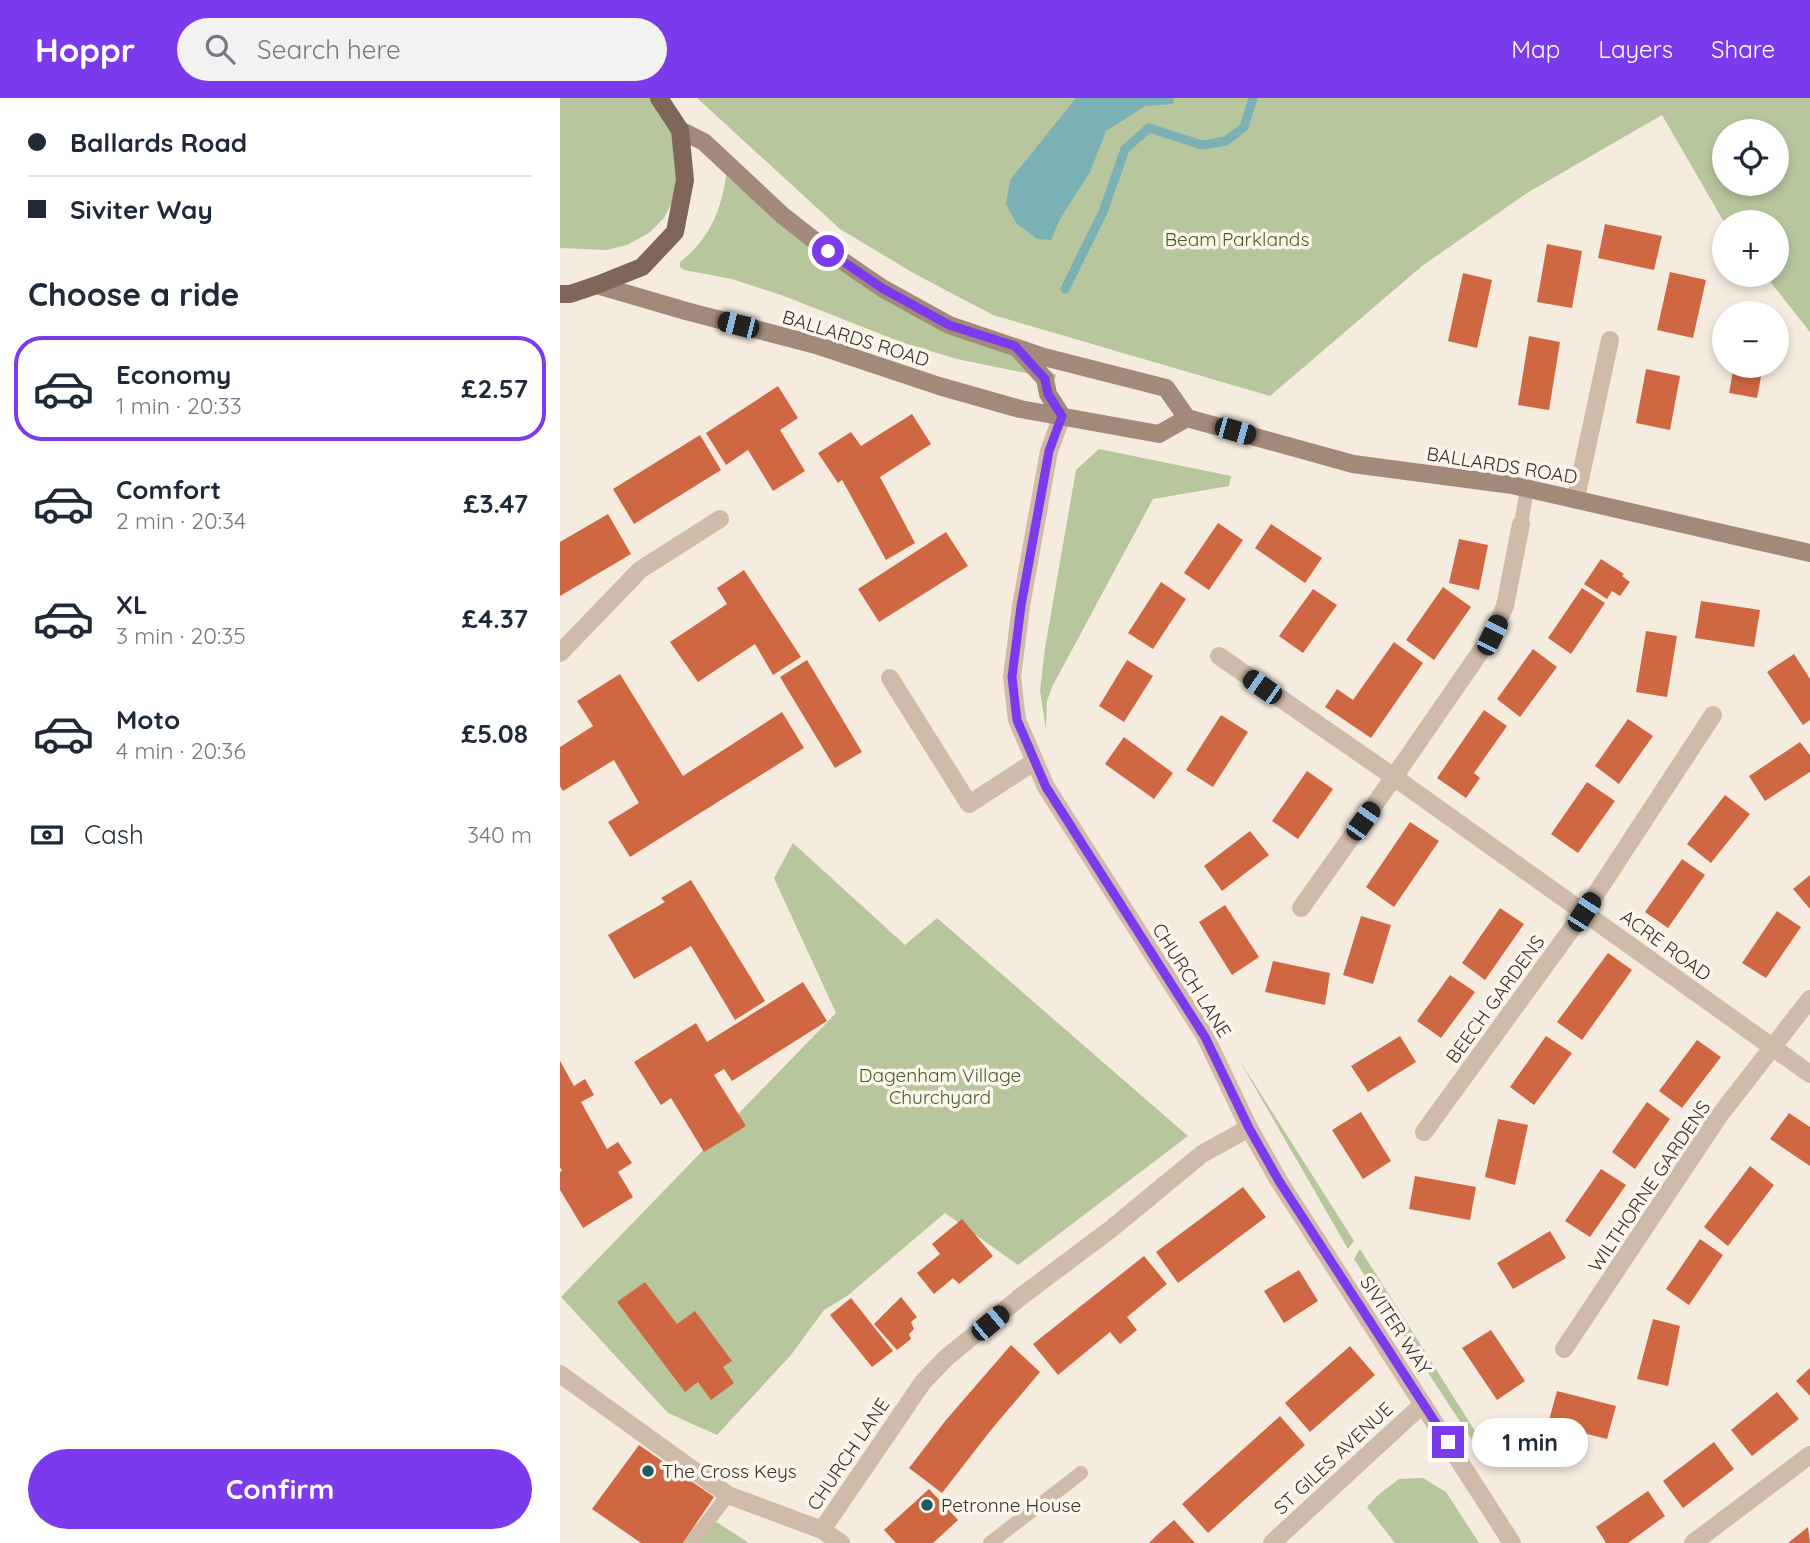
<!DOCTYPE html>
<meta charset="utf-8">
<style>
:root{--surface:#fff;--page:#f2f2f3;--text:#1f2937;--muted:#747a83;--line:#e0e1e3;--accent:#7c3aed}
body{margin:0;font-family:Quicksand,sans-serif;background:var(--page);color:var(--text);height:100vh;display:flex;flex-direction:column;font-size:26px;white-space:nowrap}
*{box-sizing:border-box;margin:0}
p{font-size:23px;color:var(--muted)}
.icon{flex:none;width:38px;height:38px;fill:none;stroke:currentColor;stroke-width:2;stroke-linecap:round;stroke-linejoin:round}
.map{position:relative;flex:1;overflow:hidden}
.side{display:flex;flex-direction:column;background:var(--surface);width:560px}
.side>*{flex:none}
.guide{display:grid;align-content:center;height:154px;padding:0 28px;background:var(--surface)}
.buttons{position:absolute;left:1152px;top:21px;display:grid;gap:14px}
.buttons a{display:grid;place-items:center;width:77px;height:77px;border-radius:50%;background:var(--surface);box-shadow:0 4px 10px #0003;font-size:35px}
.end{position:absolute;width:32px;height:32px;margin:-16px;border:9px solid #7c3aed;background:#fff;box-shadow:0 0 0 4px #fff}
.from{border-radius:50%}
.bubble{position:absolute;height:49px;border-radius:24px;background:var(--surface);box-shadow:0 4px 10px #0003;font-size:23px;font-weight:800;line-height:49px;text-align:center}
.car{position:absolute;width:21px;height:42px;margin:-21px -10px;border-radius:9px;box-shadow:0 0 5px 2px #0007;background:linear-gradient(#222 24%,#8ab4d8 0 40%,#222 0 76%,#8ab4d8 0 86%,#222 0)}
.guide b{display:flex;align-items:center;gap:24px;height:66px;font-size:26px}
.guide b+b{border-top:2px solid var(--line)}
.guide i{width:18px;height:18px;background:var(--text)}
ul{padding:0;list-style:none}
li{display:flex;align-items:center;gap:21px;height:105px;margin:0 14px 10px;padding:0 14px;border:4px solid transparent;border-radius:28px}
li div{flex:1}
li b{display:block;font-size:26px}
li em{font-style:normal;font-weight:800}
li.active{border-color:var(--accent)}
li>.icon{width:63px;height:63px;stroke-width:1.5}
h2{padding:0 28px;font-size:32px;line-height:84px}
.pay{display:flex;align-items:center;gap:18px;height:77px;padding:0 28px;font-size:26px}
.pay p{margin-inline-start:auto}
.button{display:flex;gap:14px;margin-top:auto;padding:14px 28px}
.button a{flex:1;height:80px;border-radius:42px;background:var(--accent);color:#fff;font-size:28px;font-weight:800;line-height:80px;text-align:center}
header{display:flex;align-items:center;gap:42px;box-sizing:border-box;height:98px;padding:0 35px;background:var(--accent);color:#fff}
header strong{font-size:33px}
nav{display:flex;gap:38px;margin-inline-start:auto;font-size:24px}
.search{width:490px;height:63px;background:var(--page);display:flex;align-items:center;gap:18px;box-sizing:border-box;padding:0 24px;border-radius:38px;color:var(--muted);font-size:26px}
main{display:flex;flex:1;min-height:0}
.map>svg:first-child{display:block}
.green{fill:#b7c69d;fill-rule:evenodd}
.water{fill:#7bb0b4}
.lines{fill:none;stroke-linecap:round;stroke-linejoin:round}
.stream{stroke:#7bb0b4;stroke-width:9}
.building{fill:#cf6842}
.service{stroke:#cebba9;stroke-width:14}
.minor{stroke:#cebba9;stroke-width:18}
.tertiary{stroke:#cebba9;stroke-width:18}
.secondary{stroke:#a28a7a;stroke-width:18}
.primary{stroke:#7e6759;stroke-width:18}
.route{stroke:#7c3aed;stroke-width:9}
.poi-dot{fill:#1b5a60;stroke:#fcf5ec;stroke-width:2.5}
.labels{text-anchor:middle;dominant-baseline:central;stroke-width:7;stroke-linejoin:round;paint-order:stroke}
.park-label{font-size:19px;fill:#485c2b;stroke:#fcf5ec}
.street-label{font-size:19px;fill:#3b2f29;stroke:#fcf5ec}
.poi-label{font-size:19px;fill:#3b2f29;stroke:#fcf5ec;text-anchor:start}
</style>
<header>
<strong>Hoppr</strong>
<div class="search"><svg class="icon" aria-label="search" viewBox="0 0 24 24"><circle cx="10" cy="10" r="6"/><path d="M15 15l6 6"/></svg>Search here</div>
<nav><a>Map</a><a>Layers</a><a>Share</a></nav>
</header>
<main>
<section class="side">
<div class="guide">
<b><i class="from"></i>Ballards Road</b>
<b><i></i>Siviter Way</b>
</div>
<h2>Choose a ride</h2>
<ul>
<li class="active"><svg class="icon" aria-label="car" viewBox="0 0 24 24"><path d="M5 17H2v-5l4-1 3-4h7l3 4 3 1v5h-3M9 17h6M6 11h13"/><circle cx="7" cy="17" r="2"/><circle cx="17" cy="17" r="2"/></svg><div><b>Economy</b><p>1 min · 20:33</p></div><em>£2.57</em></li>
<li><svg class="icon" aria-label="car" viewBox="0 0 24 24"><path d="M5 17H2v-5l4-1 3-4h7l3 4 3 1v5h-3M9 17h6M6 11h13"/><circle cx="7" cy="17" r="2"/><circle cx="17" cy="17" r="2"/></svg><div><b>Comfort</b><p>2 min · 20:34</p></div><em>£3.47</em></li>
<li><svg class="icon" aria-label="car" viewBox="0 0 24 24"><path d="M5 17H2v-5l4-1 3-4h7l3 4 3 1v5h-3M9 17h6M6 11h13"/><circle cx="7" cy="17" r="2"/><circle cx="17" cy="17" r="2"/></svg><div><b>XL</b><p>3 min · 20:35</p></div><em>£4.37</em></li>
<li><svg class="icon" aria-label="car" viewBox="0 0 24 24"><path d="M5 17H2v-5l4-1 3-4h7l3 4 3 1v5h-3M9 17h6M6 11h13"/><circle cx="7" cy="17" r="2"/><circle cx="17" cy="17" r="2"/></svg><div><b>Moto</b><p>4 min · 20:36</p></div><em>£5.08</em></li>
</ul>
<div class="pay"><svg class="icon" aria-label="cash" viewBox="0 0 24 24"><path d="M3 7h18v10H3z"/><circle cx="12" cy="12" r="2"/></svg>Cash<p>340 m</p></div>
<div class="button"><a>Confirm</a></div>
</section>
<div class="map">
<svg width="1250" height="1445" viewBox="0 0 1250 1445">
<rect width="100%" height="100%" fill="#f5ebdf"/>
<path class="green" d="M0,0h91l12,12 18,42 -7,47 -10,19 -15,15 -22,12 -20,5 -47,-2z
M137,0h1113v234l-45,-57h11v-53h-52l-62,-107 -135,78 -105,73 -152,130 -277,-81 -78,-41 -75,-45zM1164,33h52v53h-52z
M167,72l24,8 119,103 158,76 28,18 -1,4 -98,-20 -56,-17 -117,-46 -52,-17 -48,-9 -4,-3v-5c31,-24 42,-54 47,-92z
M539,351l132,27 -2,10 -76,13 -101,188 -5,14 -1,28 -6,-38 5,-43 31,-178z
M233,745l112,102 32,-27 251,218 -170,129 -73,-52 -98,83 -23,14 -33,45 -74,80 -49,-22 -107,-116 275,-284 -62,-135z
M678,960l116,183 -6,8z
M800,1151l129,204 -4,7 -131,-201z
M863,1380l23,14 33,51h-84l-28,-36 11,-12 21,-16z
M147,1418l42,27h-53z"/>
<path class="water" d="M516,0h98l-1,6 -28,2 -39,25 -16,41 -30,47 -9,21 -14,-1 -21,-16 -10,-19 4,-24z"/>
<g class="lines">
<path class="stream" d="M505,191l38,-77 22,-63 24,-21 53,17 24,-4 18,-14 9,-29"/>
</g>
<path class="building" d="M1045,126l57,12 -8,34 -56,-12z
M987,146l35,7 -10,57 -35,-6z
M1110,174l36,8 -13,58 -36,-8z
M903,175l29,7 -15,68 -29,-7z
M969,238l31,6 -11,68 -31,-5z
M1174,268h29l-6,32 -28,-5z
M1086,271l34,7 -10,54 -34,-7z
M218,288l20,32 -18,12 25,41 -32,20 -25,-41 -22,15 -20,-32z
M352,316l19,30 -51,33 35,66 -29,17 -40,-73 -4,-7 -4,3 -20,-30 33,-21 10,14z
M140,337l21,35 -87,54 -21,-35z
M48,416l23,40 -71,42v-54z
M658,425l25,17 -34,50 -25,-17z
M711,426l51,34 -17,25 -50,-35z
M386,434l22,34 -89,56 -21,-33z
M899,441l29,6 -9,45 -30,-7z
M1041,461l23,15 -2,2 8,6 -10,14 -8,-5 -5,8 -23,-15z
M184,472l57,87 -28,18 -18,-31 -57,38 -28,-40 57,-38 -10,-16z
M601,484l25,17 -33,50 -25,-16z
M883,489l28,20 -37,53 -28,-20z
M1022,490l23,15 -34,51 -23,-16z
M753,491l24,16 -34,48 -24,-17z
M1141,503l59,9 -6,37 -59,-9z
M1086,533l31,5 -10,61 -31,-5z
M834,544l29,21 -52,75 -46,-31 12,-18 16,11z
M973,551l24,18 -37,50 -23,-18z
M1234,556l16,25v41l-7,5 -36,-53z
M247,562l55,92 -27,16 -55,-91z
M567,562l26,16 -29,46 -25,-16z
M60,576l63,102 99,-64 22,36 -174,109 -22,-35 31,-19 -25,-43 -51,31 -3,-5v-39l33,-21 -16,-25z
M924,612l23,16 -33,47 6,5 -14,20 -29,-20z
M661,617l27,17 -35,55 -27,-17z
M1068,621l25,17 -34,48 -24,-18z
M564,639l49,36 -19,26 -49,-35z
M1240,644l10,13v17l-45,29 -16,-25z
M747,673l26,18 -35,50 -26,-18z
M1027,684l28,19 -37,52 -27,-19z
M1165,697l25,19 -39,49 -24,-19z
M850,724l29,19 -45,66 -28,-20z
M690,733l19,24 -47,36 -18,-25z
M1122,761l23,16 -37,53 -23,-16z
M1250,777v34l-17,-20z
M131,782l74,121 -30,19 -44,-74 -57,33 -26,-44 57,-33 -4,-4z
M665,807l34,52 -27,18 -33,-53z
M940,810l24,16 -39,56 -23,-17z
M1217,813l24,16 -35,51 -24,-15z
M801,818l30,9 -18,59 -30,-9z
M1048,855l24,17 -50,70 -25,-18z
M713,863l57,12 -5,32 -60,-13z
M890,877l25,17 -34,46 -24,-17z
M243,884l24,39 -95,60 -8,-12 -10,6 32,51 -42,26 -33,-54 -10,7 -27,-43 62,-39 11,19z
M840,938l16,26 -48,30 -17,-26z
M986,938l26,17 -38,52 -24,-18z
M1137,942l24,17 -39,51 -23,-17z
M0,963l14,25 11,-7 9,16 -13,7 26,47 11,-7 14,21 -14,9 15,25 -50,31 -23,-38v-18l2,-1 -2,-4z
M1087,1004l23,17 -35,50 -23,-17z
M801,1014l30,49 -28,18 -31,-49z
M1229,1015l21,14v39l-40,-27z
M938,1021l30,6 -13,60 -30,-8z
M1190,1068l24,19 -46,61 -24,-19z
M1041,1071l25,16 -36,52 -25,-16z
M855,1078l61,11 -6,33 -61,-11z
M683,1089l23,30 -88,66 -22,-31z
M402,1121l31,37 -34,28 -6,-6 -19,16 -17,-21 23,-19 -8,-10z
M990,1133l16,27 -53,31 -16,-26z
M1140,1141l23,16 -34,50 -23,-16z
M584,1158l23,28 -40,33 10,13 -17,14 -10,-12 -52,43 -25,-31z
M739,1172l19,31 -34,22 -20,-32z
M85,1184l32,42 18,-13 37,50 -9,6 11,16 -23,17 -13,-18 -13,10 -68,-90z
M341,1199l16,20 -6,5 3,7 -5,5 2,5 -14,11 -23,-26z
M291,1200l42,53 -21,16 -42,-52z
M1093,1221l27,7 -12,60 -31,-7z
M931,1232l34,51 -28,19 -35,-52z
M451,1247l29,27 -49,58 -49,63 -33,-25 37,-48z
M790,1248l25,29 -65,57 -25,-29z
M1250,1270v28l-14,-15z
M997,1293l59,15 -9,33 -59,-15z
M1217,1294l22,27 -47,37 -21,-26z
M720,1318l25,29 -97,88 -26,-29z
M1154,1344l20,27 -51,39 -20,-27z
M79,1347l75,52 -31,46h-42l-49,-34z
M369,1391l29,31 -25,23h-37l-12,-13z
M1088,1393l17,25 -37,27h-22l-10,-16z
M614,1422l21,23h-46l9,-9z
M1248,1429l2,16h-22z"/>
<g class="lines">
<path class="service" d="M961,426l6,-35
M131,1445l37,-48
M430,1445l91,-70"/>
<path class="minor" d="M1016,400l34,-158
M0,555l80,-83 80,-51
M659,558l175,121 416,297
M330,580l79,126 65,-42
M741,810l93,-131 98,-142 13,-29 16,-82
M864,1034l160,-220 129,-197
M1004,1251l155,-233 91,-117
M0,1276l168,121 94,35 19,13
M262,1432l101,-148 23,-24 77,-63 88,-66 91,-75 47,-26
M712,1445l151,-139
M1133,1445l117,-88"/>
<path class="tertiary" d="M502,318l-13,35 -28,155 -9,71 5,43 29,67 159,249 44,92 30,53 233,362"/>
<path class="secondary" d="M120,32l24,12 78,73 46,36 54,37 67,37 95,32 122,31 21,30 166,46 159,21 298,68
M37,187l89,26 130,34 123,41 81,23 139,25 28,-16
M459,252l26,29 3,15 14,22"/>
<path class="primary" d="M0,196h10l27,-9 45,-18 33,-35 10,-52 -5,-50 -21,-32"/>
</g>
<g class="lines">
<path class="route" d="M268,153l54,37 67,37 66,21 30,33 3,15 14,22 -13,35 -28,155 -9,71 5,43 29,67 159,250 44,91 30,53 169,261"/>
</g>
<g class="poi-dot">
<circle cx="88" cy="1373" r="7"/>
<circle cx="367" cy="1407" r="7"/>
</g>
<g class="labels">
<g class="park-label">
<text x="677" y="141">Beam Parklands</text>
<text x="380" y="977">Dagenham Village<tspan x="380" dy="22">Churchyard</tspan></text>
</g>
<g class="street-label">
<text transform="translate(296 240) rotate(17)">BALLARDS ROAD</text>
<text transform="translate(942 367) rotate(9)">BALLARDS ROAD</text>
<text transform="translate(1106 847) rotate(36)">ACRE ROAD</text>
<text transform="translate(632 882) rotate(58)">CHURCH LANE</text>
<text transform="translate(935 901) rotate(-54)">BEECH GARDENS</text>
<text transform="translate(1089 1088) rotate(-56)">WILTHORNE GARDENS</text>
<text transform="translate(836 1227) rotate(57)">SIVITER WAY</text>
<text transform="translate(288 1356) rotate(-56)">CHURCH LANE</text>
<text transform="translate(773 1360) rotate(-43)">ST GILES AVENUE</text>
</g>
<g class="poi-label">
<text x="102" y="1373">The Cross Keys</text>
<text x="381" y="1407">Petronne House</text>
</g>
</g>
</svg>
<div class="buttons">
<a><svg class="icon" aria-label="locate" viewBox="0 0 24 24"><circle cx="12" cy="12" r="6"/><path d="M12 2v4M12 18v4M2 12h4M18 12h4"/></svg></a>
<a>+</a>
<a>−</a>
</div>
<i class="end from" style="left:268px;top:153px"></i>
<i class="end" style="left:888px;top:1344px"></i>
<div class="bubble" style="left:912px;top:1320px;width:116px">1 min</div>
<i class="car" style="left:178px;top:227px;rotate:284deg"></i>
<i class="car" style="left:675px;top:333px;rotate:106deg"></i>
<i class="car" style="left:932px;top:537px;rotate:26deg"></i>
<i class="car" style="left:702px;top:589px;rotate:305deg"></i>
<i class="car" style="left:803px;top:723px;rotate:35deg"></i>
<i class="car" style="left:1024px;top:814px;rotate:33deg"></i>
<i class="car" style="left:430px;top:1225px;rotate:50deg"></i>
</div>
</main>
